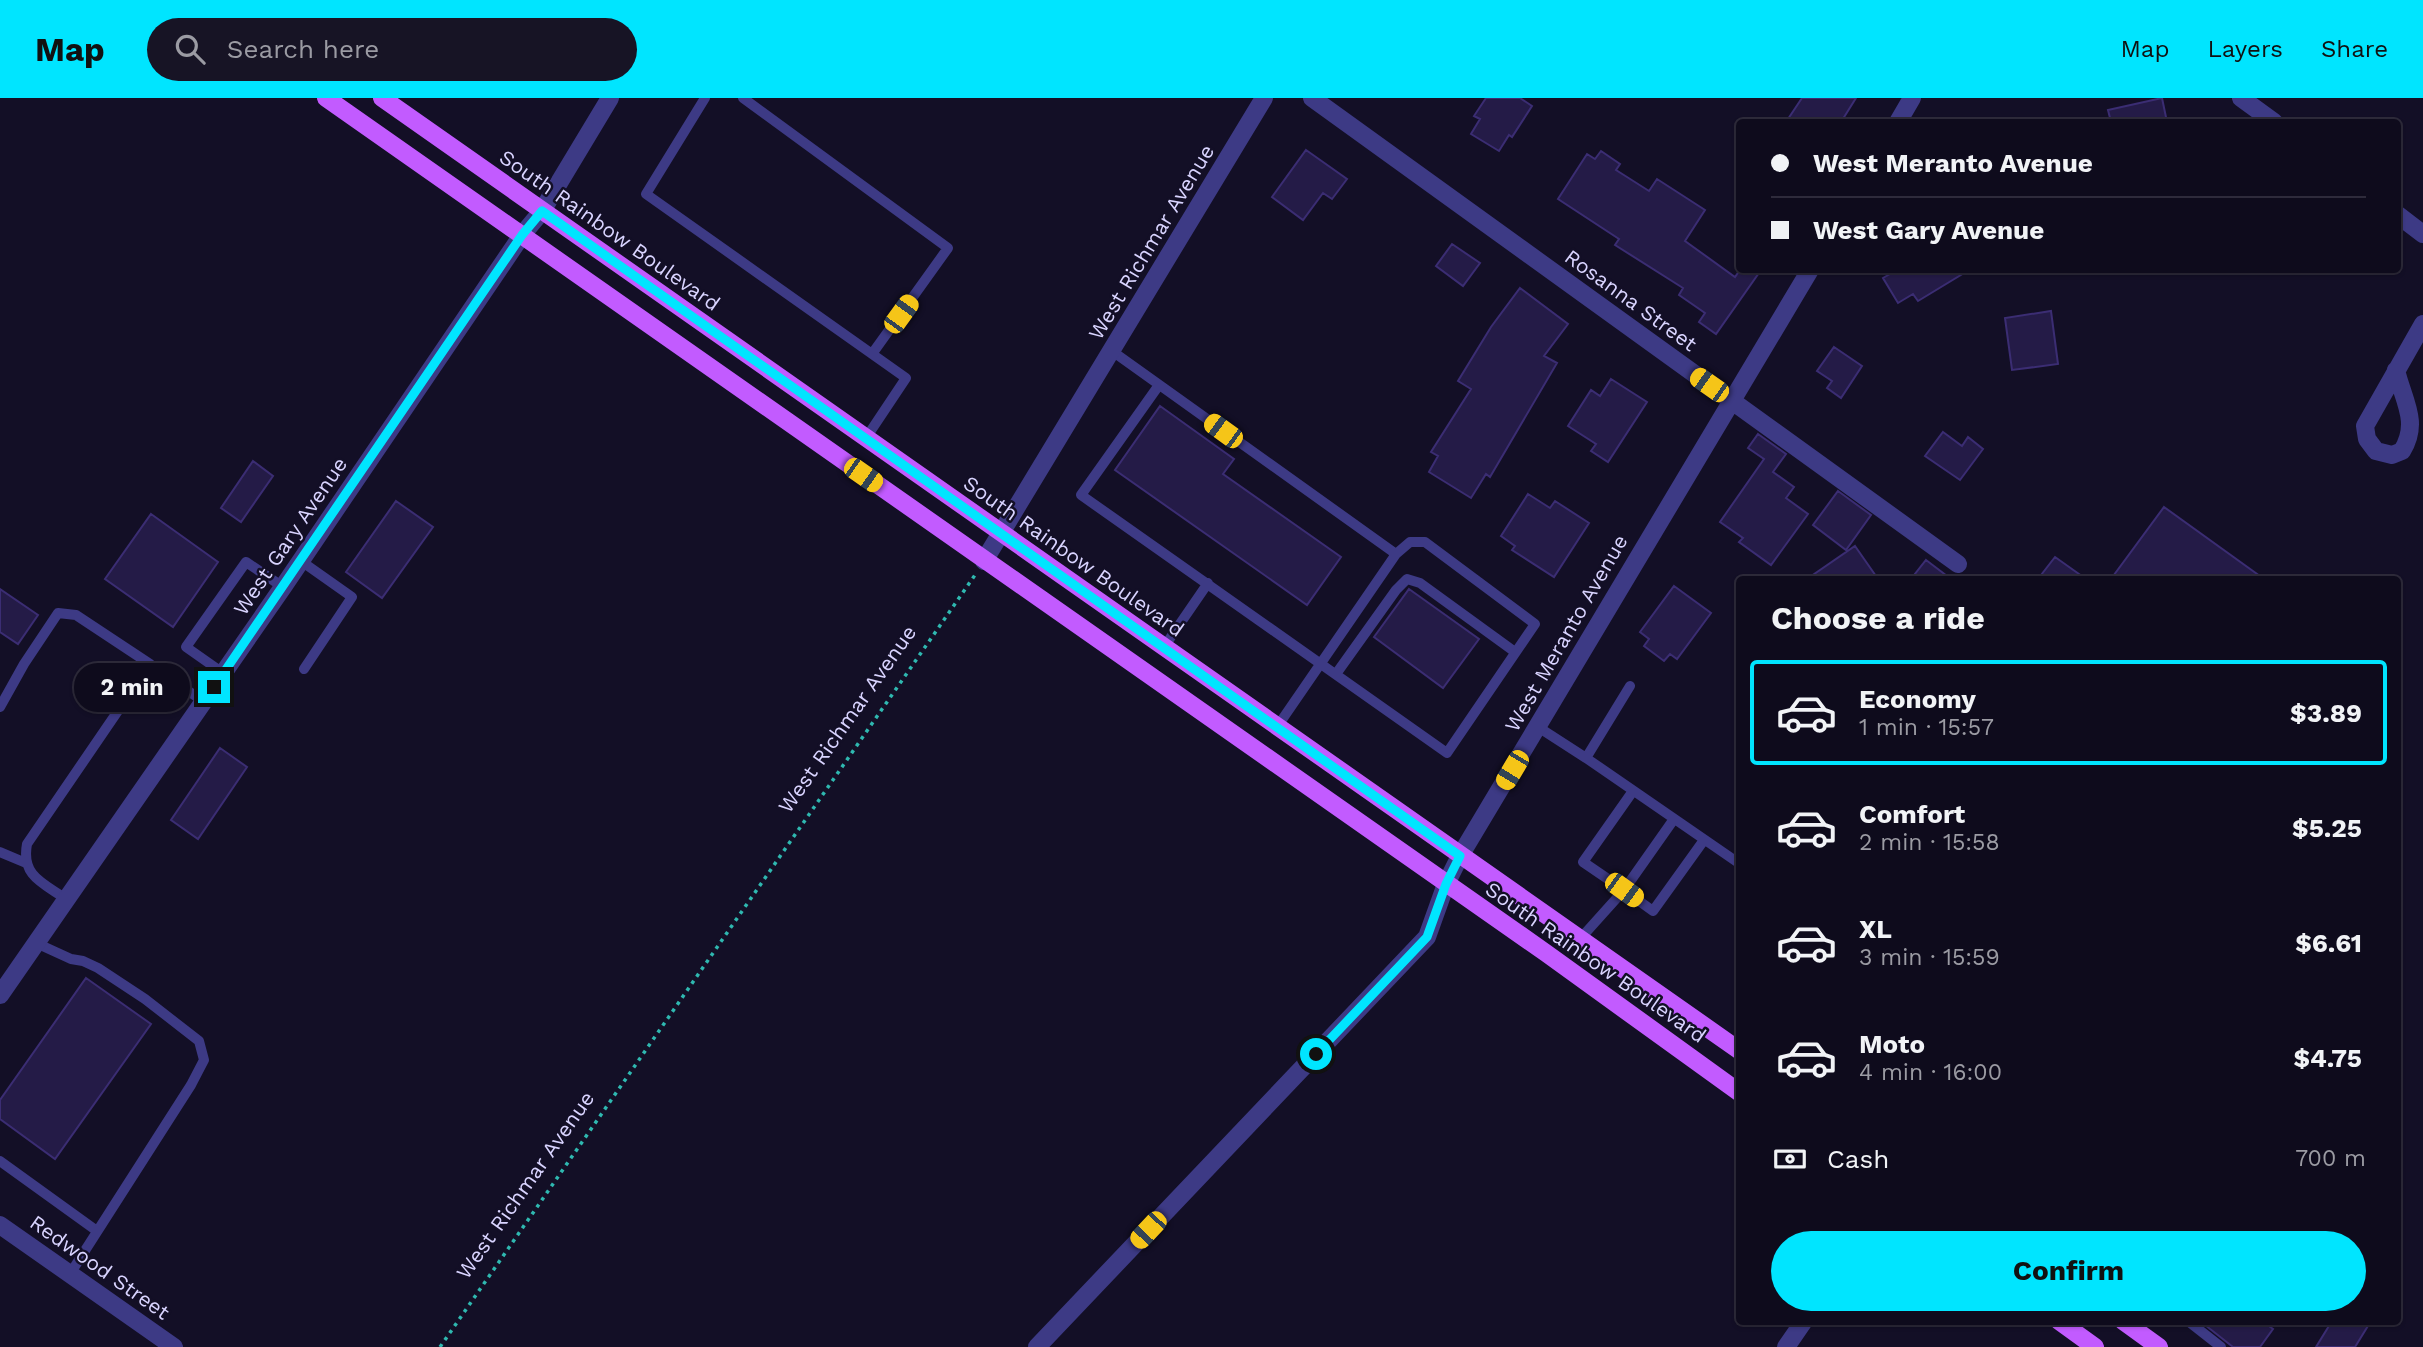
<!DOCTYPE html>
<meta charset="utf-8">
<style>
:root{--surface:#0e0b1c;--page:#171425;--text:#f1f3f6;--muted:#9b9ba3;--line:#2e2b3b;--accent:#00e5ff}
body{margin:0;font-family:"Work Sans",sans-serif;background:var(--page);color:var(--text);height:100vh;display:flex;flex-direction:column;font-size:26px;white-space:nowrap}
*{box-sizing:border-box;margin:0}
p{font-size:23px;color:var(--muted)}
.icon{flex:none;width:38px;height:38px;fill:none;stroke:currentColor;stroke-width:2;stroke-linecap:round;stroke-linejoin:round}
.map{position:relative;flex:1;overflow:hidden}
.panel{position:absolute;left:1736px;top:478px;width:665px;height:749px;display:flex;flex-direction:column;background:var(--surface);border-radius:7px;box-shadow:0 2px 5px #0004,0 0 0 2px var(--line)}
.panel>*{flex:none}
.hud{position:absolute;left:1736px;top:21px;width:665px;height:154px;border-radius:7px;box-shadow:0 2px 5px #0004,0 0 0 2px var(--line);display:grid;align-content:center;height:154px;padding:0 35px;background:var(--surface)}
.end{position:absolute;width:32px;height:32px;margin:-16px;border:9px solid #00e5ff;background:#111;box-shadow:0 0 0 4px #111}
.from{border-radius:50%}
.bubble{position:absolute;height:49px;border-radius:24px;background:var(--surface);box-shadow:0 2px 5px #0004,0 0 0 2px var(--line);font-size:23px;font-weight:700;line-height:49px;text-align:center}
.car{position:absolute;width:21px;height:42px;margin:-21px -10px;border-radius:9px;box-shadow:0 0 5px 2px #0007;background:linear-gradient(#f5c518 24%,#345 0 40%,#f5c518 0 76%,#345 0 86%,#f5c518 0)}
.hud b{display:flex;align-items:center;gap:24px;height:66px;font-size:26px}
.hud b+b{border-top:2px solid var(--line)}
.hud i{width:18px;height:18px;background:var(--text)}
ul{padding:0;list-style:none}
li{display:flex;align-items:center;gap:21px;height:105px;margin:0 14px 10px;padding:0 21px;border:4px solid transparent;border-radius:7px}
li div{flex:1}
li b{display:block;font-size:26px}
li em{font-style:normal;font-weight:700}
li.active{border-color:var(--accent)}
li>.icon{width:63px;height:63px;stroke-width:1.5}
h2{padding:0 35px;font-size:32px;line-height:84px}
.pay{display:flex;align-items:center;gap:18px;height:77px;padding:0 35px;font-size:26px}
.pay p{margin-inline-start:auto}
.action{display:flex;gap:14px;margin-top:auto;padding:14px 35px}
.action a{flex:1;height:80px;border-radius:42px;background:var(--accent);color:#111;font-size:28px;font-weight:700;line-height:80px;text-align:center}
header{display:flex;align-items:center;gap:42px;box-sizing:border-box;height:98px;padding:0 35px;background:var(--accent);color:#111}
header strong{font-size:33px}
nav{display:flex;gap:38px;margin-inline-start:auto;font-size:24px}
.search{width:490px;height:63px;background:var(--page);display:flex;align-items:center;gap:18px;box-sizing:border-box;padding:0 24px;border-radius:38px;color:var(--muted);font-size:26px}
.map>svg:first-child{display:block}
.building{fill:#241b47;stroke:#3b2d73;stroke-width:2}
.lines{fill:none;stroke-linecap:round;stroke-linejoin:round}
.path{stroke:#2fb8b0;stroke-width:3.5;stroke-dasharray:3.5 5;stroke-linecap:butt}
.service{stroke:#3d3a85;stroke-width:10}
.minor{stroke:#3d3a85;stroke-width:18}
.primary{stroke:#c25bff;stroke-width:18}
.route{stroke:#00e5ff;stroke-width:9}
.labels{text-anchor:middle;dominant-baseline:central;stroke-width:5;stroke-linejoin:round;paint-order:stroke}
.street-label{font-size:21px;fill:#d9d4ff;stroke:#130f26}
</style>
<header>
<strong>Map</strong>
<div class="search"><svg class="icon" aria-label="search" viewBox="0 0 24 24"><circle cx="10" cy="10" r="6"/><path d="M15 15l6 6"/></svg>Search here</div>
<nav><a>Map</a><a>Layers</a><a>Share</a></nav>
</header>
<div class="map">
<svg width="2423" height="1249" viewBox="0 0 2423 1249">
<rect width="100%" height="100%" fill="#130f26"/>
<path class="building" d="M1486,0h34l12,8 -20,31 -3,-2 -10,16 -28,-17 9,-15 -6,-3z
M1802,0h54l-15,24h-55z
M2162,0l5,24h-56l-3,-12z
M1306,52l41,29 -15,20 -9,-6 -20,27 -31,-23z
M1601,53l19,13 -4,6 33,21 8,-12 48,31 -20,31 50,36 5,-7h21l-45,64 -17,-12 6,-9 -26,-18 4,-7 -68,-43 4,-6 -61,-40 29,-45 8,5z
M1452,146l28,19 -17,23 -27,-20z
M1897,172h72l-51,31 -5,-7 -15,9 -15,-25z
M1520,190l48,36 -24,32 13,7 -67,114 -4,-3 -15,24 -42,-26 9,-16 -7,-4 40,-63 -13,-8 33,-54z
M2051,213l7,53 -46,6 -7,-52z
M1834,249l28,19 -21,32 -14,-10 5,-7 -15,-10z
M1611,281l36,23 -39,60 -17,-11 5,-7 -28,-18 23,-36 9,6z
M1160,308l74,53 -11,15 118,83 -34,48 -192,-135z
M1943,334l19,14 6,-9 15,12 -23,31 -35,-24z
M1758,336l28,20 -13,18 21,15 -8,11 22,16 -37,51 -32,-23 4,-4 -23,-16 44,-63 -16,-11z
M253,363l20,15 -32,46 -20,-14z
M1838,393l33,24 -25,35 -33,-25z
M1528,396l22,14 5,-7 34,22 -35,54 -42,-27 3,-4 -14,-10z
M396,403l37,26 -51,71 -36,-26z
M2164,409l100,72h-153z
M151,416l67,48 -45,65 -68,-48z
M1855,448l23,33h-71z
M2055,459l31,22h-48z
M1926,462l25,19h-40z
M1674,488l37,27 -34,46 -7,-5 -6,7 -20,-15 5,-7 -9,-7z
M0,491l38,26 -20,29 -18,-12z
M1409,491l70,50 -36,49 -69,-51z
M220,650l27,19 -49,72 -27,-19z
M86,880l65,46 -96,135 -55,-40v-19z
M2200,1223h62l11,8 -13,18h-27z
M2332,1223h39l-16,26h-39z"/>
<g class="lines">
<path class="path" d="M440,1249l535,-772"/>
<path class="service" d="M705,0l-59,96 260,184 -40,60
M743,0l205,150 -76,106
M1112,253l284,203 -119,173
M1159,287l-78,110 366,258 88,-129 -110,-82h-15l-14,12
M301,463l51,36 -48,72
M1164,549l44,-64
M223,575l-37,-26 60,-85 37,25
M1336,576l60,-84 11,-11 13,4 95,69
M0,609l24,-43 34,-51 18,2 74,49
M1538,629l48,31 44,-72
M1586,660l154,106
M1674,721l-50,71 29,21 51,-71
M0,754l26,11
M66,801c-23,-16 -45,-23 -39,-55l123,-180 54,38
M1580,841l44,-49 -41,-28 50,-71
M36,845l35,16 12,2 15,7 47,31 54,42 5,19 -13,25 -121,189
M0,1063l97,70
M2188,1223l33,26"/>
<path class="minor" d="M1312,0l646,466
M2241,0l33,24
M1898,24l14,-24
M2398,117l25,19
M2396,272c7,30 24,52 6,81l-10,4 -16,-4 -9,-12 -2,-13 58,-102
M984,463l280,-463
M0,897l283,-408 239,-352 20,-24 68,-113
M0,1127l174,122
M1037,1249l390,-410 19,-53 14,-28 350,-586
M1786,1249l18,-26"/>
<path class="primary" d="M326,0l1220,855 194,140
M382,0l1358,953
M2059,1223l36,26
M2123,1223l36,26"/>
</g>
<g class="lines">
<path class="route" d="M214,589l308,-452 20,-24 918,645 -14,28 -19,53 -111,117"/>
</g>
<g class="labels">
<g class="street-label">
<text transform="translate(610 132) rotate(35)">South Rainbow Boulevard</text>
<text transform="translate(1151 144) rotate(-59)">West Richmar Avenue</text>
<text transform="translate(1631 202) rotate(36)">Rosanna Street</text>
<text transform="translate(290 438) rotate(-56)">West Gary Avenue</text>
<text transform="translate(1074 458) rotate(35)">South Rainbow Boulevard</text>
<text transform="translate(1566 535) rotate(-60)">West Meranto Avenue</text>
<text transform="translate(847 621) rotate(-55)">West Richmar Avenue</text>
<text transform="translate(1596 864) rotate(35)">South Rainbow Boulevard</text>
<text transform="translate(525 1087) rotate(-55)">West Richmar Avenue</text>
<text transform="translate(100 1169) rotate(35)">Redwood Street</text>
</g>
</g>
</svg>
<i class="end from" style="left:1316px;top:956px"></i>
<i class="end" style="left:214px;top:589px"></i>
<div class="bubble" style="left:74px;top:565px;width:116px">2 min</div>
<i class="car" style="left:901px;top:216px;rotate:36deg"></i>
<i class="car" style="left:1709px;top:287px;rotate:305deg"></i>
<i class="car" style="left:1223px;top:333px;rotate:306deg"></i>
<i class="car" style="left:863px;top:377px;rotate:125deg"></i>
<i class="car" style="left:1512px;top:672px;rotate:211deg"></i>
<i class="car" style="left:1624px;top:792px;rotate:126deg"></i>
<i class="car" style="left:1148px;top:1132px;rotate:223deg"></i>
<div class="hud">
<b><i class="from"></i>West Meranto Avenue</b>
<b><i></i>West Gary Avenue</b>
</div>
<section class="panel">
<h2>Choose a ride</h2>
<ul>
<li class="active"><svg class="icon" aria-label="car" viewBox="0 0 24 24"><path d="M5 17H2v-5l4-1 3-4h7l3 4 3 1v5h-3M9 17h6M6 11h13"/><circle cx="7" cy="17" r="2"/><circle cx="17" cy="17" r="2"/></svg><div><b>Economy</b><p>1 min · 15:57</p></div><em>$3.89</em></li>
<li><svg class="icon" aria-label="car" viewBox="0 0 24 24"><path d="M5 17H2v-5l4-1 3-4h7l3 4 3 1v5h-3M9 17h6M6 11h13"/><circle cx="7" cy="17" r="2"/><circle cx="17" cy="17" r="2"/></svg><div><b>Comfort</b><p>2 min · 15:58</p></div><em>$5.25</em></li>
<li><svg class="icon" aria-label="car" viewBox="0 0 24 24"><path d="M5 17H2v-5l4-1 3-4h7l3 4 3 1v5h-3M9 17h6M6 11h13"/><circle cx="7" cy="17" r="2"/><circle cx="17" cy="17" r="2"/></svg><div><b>XL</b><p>3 min · 15:59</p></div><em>$6.61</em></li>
<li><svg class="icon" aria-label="car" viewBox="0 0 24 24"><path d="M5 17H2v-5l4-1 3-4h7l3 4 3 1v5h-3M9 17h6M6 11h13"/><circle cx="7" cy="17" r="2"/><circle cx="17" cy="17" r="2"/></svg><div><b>Moto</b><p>4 min · 16:00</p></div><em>$4.75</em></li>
</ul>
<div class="pay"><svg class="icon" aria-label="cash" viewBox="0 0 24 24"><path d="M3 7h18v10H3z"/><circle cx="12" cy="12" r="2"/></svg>Cash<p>700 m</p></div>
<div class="action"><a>Confirm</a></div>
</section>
</div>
